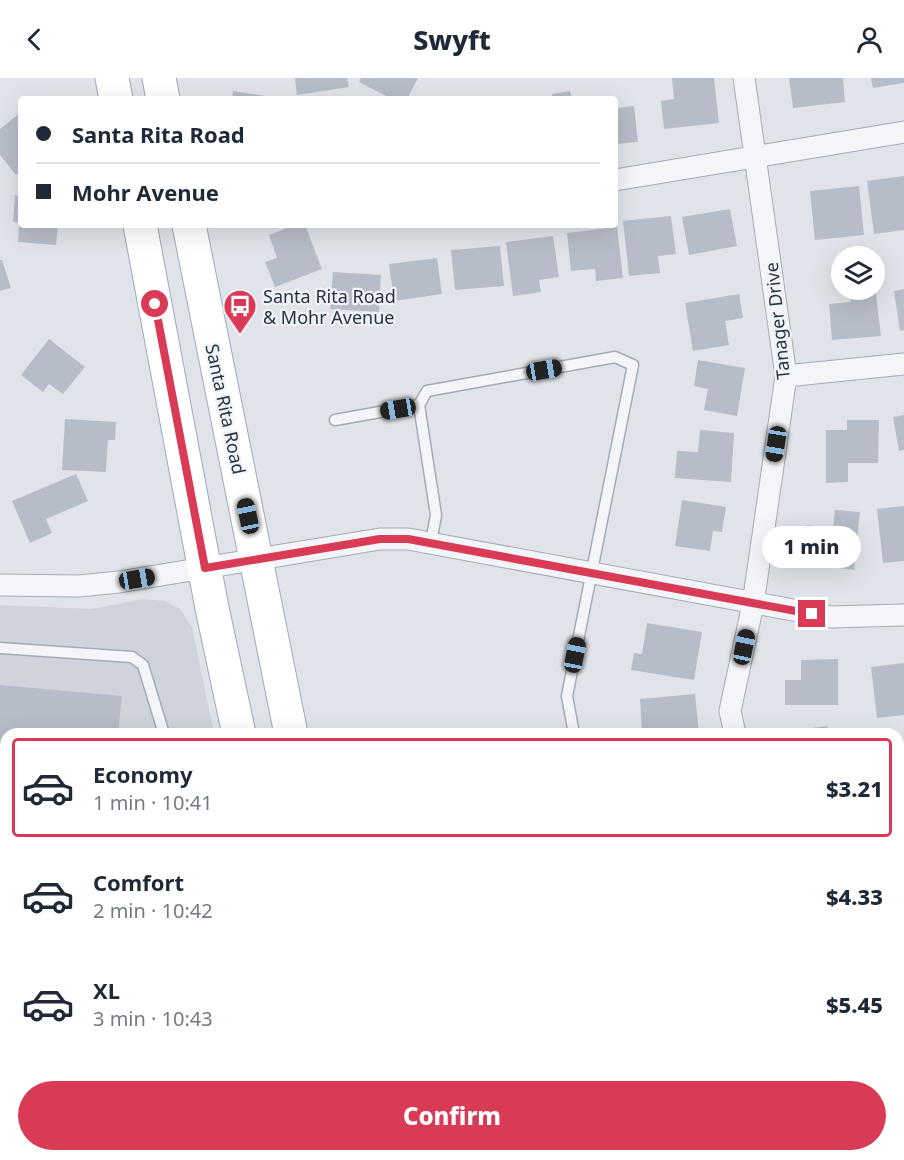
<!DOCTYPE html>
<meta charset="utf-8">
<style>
:root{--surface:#fff;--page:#f2f2f3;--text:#1f2937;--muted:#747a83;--line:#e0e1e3;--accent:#d93b56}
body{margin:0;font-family:"Noto Sans",sans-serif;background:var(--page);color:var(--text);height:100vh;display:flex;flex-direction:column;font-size:22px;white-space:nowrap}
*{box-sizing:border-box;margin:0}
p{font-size:20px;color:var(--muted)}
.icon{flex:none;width:33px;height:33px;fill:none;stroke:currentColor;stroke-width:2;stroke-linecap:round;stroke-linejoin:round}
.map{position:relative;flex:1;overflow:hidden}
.side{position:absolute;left:0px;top:650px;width:904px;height:434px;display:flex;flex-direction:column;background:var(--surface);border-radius:18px 18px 0 0;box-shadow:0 6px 24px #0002}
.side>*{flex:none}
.banner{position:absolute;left:18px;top:18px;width:600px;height:132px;border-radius:6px;box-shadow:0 6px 24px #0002;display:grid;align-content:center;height:132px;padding:0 18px;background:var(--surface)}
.controls{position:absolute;left:831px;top:168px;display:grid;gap:12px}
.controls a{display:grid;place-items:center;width:54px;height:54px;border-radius:50%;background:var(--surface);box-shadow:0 6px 24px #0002;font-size:30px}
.end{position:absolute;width:27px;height:27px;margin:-14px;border:8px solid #d93b56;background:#fff;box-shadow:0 0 0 3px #fff}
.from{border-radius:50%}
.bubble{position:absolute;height:42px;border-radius:21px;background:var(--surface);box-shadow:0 6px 24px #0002;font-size:20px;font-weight:800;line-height:42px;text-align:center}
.car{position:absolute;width:18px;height:36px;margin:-18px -9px;border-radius:8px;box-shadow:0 0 4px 2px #0007;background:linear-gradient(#222 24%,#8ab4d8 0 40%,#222 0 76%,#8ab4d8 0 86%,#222 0)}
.banner b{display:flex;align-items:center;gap:21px;height:57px;font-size:22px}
.banner b+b{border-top:2px solid var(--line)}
.banner i{width:15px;height:15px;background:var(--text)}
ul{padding:10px 0 0;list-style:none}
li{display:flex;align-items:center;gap:18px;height:99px;margin:0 12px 9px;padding:0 6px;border:3px solid transparent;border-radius:6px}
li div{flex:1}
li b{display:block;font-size:22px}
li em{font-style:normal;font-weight:800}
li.active{border-color:var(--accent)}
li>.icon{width:54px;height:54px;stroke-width:1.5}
.primary-button{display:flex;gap:12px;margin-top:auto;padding:12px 18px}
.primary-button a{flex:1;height:69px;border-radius:36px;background:var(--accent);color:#fff;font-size:24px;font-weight:800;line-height:69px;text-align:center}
header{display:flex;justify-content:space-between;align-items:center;height:78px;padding:0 18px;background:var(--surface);font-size:27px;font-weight:800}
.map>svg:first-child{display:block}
.built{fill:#ced3dc}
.building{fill:#b7bdc8}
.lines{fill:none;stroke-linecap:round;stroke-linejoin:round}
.service-casing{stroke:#a5abb5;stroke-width:13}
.minor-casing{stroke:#a5abb5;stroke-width:23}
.primary-casing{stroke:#9ea8b7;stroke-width:35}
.service{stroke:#f3f5f8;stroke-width:10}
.minor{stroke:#f3f5f8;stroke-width:21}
.primary{stroke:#fff;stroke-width:33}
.route{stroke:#d93b56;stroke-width:8}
.labels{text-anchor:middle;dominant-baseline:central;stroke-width:4.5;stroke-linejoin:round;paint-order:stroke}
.poi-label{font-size:18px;fill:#273243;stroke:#f0f3f7;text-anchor:start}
.street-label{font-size:18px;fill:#273243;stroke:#f0f3f7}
</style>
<header><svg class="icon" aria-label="back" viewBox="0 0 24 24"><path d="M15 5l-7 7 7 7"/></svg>Swyft<svg class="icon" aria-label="person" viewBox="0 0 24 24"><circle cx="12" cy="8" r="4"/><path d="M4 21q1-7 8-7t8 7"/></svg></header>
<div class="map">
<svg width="904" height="1082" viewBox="0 0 904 1082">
<rect width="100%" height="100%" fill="#e0e4ea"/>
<path class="built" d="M143,521l22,2 15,8 12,18 22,106 -208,1v421h294l1,5h-301v-555l92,4z"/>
<path class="building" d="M295,0h52l2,9 -52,8z
M361,0h57l-11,21h-15l-33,-17z
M672,0h42l5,45 -55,6 -3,-28 13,-2z
M789,0h54l2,24 -52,6z
M871,0h33v5l-31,5z
M233,13l46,7v1h-47z
M570,13l2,8h-19l-1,-5z
M634,28l4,36 -23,2v-36z
M21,34v60l-5,3 -16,-20v-26z
M904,98v54l-30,4 -7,-53z
M859,108l5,49 -49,5 -5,-49z
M15,117l6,1v27l-8,-1z
M730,131l7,37 -48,9 -7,-38z
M671,138l5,38 -18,2 2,17 -31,3 -6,-55z
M19,147h39l-2,20 -38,-3z
M295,147h10l17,44 -47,18 -10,-25 12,-4 -8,-23z
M617,149l6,51 -27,3 -1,-12 -24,2 -4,-38z
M553,158l6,41 -20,3 2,12 -28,4 -7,-54z
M500,168l4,40 -49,4 -4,-40z
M437,180l5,36 -48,7 -5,-37z
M0,182h2l9,28 -11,3z
M333,194l48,3 -2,37 -49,-3z
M874,200l7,58 -49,4 -3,-36 22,-2 -1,-12h24z
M904,211v41l-4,1 -6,-40z
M739,216l4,24 -18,3 4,24 -36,6 -8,-48z
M49,261l36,28 -22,27 -14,-10 -6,8 -22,-17z
M698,282l47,8 -8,48 -33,-6 4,-21 -14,-3z
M904,337v35l-5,1 -6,-34z
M65,341l51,3 -1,18h-7l-2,32 -44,-2z
M847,342h32l-1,43h-30v19l-22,1v-53h21z
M700,352l34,3 -3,49 -56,-4 2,-27 21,1z
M76,396l12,27 -42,18 6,14 -22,10 -18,-42z
M682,422l44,7 -4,25 -9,-1 -3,20 -35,-5z
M904,428v55l-21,2 -6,-54z
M835,432l25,2 -6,58 -50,-6 3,-39 26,3z
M647,545l55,9 -8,48 -63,-10 3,-17 8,1z
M838,581v46h-53v-25h16v-20z
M904,585v52l-27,3 -6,-51z
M0,607l122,11 -4,38h-112v47l-6,-1z
M695,616l4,40h-57l-2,-35z
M827,648l2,8h-38v-3z
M901,726h3v20h-2z
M0,801h6v265l-6,1z
M904,972v28l-6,1v-28z
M904,1076v6h-23v-1z
M667,1077l1,5h-111l-1,-4z
M744,1077h40l1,5h-52z"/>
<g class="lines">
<g class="service-casing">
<path id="service" d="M419,327l8,-14 188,-34 18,8 -66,331 7,38
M335,342l84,-15 17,110 -5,27
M0,570l132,9 11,8 21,69
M0,717h6
M0,770l6,1
M123,1077l1,5
M147,1082l22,-5"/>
</g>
<g class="minor-casing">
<path id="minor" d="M615,102l289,-48
M786,298l118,-12
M0,507l79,1 40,-4 261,-43h28l423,78 73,-2
M735,656l-5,-23 23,-107 33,-228 -42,-298
M898,1037l6,-2
M824,1077l1,5"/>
</g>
<g class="primary-casing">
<path id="primary" d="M112,0l4,21
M159,0l4,21
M140,147l72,383 27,126
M189,147l102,509
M323,1077l1,5
M374,1077l1,5"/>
</g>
<use href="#service" class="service"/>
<use href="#minor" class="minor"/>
<use href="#primary" class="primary"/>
</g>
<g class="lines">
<path class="route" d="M155,226l50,264 175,-29h28l404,75"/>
</g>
<defs>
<g id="bus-pin" transform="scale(1.725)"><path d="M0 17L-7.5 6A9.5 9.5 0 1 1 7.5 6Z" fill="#d93b56" stroke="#f0f3f7"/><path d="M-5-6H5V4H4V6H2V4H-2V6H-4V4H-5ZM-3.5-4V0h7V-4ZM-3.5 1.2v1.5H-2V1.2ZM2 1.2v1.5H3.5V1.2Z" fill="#fff"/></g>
</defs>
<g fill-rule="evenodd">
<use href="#bus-pin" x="240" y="228"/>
</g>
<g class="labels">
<g class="poi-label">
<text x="263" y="218">Santa Rita Road<tspan x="263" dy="21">&amp; Mohr Avenue</tspan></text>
</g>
<g class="street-label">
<text transform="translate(777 243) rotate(-96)">Tanager Drive</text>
<text transform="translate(226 331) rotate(78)">Santa Rita Road</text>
</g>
</g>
</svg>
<div class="controls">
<a><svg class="icon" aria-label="layers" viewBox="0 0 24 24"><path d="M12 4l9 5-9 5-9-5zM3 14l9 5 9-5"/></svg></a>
</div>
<i class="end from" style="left:155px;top:226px"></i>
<i class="end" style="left:812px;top:536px"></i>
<div class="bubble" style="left:762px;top:448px;width:99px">1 min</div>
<i class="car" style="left:544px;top:292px;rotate:80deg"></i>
<i class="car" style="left:398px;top:331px;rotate:260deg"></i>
<i class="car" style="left:776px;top:366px;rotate:189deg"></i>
<i class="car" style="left:248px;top:438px;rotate:348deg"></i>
<i class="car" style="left:137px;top:501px;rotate:81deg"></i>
<i class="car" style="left:744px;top:569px;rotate:12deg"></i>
<i class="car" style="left:575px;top:577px;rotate:11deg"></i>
<div class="banner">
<b><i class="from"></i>Santa Rita Road</b>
<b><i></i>Mohr Avenue</b>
</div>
<section class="side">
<ul>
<li class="active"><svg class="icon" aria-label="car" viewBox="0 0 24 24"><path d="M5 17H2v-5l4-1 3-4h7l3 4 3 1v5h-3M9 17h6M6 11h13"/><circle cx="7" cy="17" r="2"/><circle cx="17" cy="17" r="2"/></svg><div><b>Economy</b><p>1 min · 10:41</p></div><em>$3.21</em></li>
<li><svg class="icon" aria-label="car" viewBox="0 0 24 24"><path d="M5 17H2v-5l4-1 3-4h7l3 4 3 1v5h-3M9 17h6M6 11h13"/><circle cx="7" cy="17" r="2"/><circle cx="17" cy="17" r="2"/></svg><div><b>Comfort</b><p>2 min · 10:42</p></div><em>$4.33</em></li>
<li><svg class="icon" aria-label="car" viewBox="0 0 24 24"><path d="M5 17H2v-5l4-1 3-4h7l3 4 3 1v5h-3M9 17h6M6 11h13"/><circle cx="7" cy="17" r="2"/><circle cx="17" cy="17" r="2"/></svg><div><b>XL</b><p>3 min · 10:43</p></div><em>$5.45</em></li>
</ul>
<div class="primary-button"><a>Confirm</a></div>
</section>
</div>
